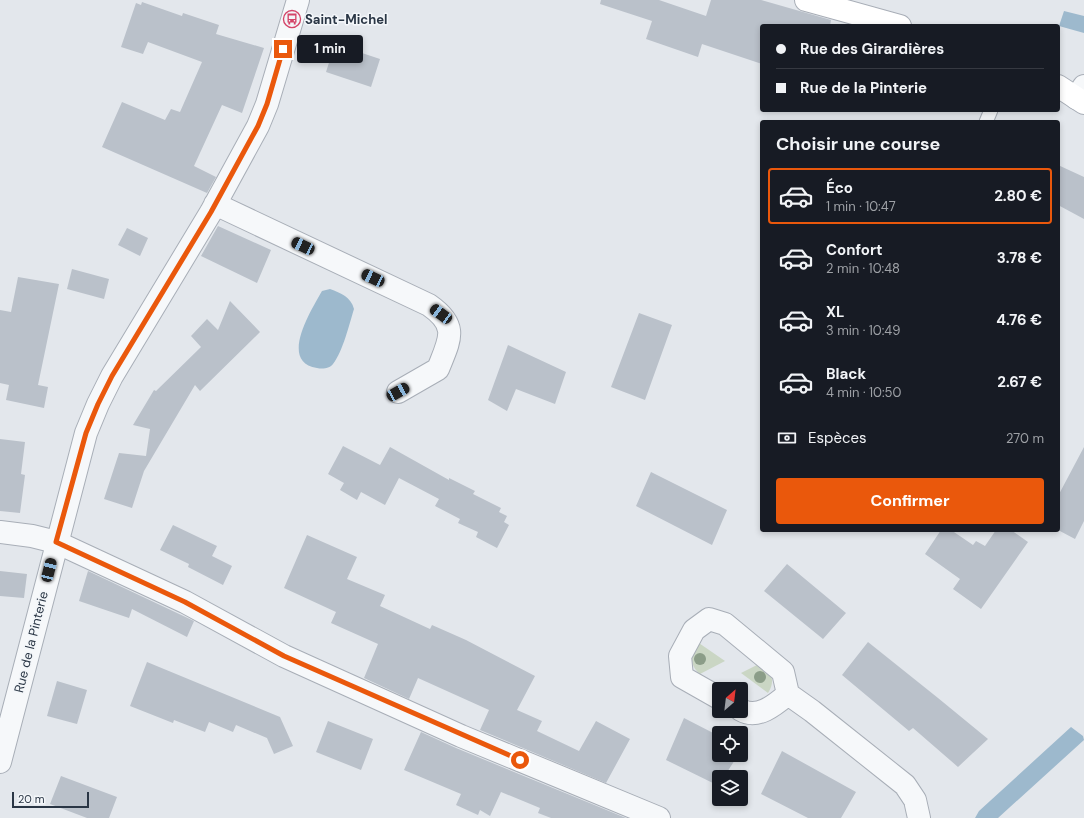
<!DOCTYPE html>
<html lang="fr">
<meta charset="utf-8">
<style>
:root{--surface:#171b24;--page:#242831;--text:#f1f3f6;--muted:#9ea1a6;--line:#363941;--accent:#ea580c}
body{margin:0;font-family:"DM Sans",sans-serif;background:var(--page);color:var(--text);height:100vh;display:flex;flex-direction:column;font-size:15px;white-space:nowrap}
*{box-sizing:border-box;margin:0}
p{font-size:13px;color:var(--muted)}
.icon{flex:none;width:22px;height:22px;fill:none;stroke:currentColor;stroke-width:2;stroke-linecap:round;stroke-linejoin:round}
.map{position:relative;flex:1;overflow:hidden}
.side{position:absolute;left:760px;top:120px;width:300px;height:412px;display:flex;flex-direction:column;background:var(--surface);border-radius:4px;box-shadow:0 2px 6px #0003}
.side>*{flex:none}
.guide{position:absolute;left:760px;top:24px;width:300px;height:88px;border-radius:4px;box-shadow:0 2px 6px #0003;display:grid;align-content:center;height:88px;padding:0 16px;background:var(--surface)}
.needle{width:26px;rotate:28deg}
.buttons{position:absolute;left:712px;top:682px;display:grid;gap:8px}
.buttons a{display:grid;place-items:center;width:36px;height:36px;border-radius:4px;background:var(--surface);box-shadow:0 2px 6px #0003;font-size:20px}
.scale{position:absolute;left:12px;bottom:10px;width:77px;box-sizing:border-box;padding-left:4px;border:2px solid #2a3645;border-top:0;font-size:11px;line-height:14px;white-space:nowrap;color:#2a3645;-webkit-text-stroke:3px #f3f6f9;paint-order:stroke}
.end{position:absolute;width:18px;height:18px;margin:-9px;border:5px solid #ea580c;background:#fff;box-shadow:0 0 0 2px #fff}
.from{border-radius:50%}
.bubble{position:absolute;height:28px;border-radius:4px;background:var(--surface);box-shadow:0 2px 6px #0003;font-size:13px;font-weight:700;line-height:28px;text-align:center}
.car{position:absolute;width:12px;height:24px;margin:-12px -6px;border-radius:5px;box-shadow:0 0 3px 1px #0007;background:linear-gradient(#222 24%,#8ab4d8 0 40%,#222 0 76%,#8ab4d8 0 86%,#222 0)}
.guide b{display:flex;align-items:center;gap:14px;height:38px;font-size:15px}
.guide b+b{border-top:1px solid var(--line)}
.guide i{width:10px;height:10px;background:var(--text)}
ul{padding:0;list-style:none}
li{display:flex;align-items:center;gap:12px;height:56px;margin:0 8px 6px;padding:0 8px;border:2px solid transparent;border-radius:4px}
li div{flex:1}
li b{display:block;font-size:15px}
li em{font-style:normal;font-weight:700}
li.on{border-color:var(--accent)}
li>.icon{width:36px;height:36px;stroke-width:1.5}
h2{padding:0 16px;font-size:18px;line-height:48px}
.pay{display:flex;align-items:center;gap:10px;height:44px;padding:0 16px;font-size:15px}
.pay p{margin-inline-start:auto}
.cta{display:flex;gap:8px;margin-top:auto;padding:8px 16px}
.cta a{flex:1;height:46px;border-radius:4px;background:var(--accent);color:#fff;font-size:16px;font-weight:700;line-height:46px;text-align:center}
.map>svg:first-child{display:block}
.green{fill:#cad6c4}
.water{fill:#9db9cd}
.building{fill:#bac1ca}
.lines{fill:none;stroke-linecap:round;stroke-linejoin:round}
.lane-casing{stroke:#a8aeb7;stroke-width:15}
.street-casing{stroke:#a8aeb7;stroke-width:24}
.secondary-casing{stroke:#a8aeb7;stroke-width:24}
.lane{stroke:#f6f8fa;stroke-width:13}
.street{stroke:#f6f8fa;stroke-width:22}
.secondary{stroke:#fff;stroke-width:22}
.tree{fill:#8b9d88}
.route{stroke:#ea580c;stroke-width:5}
.labels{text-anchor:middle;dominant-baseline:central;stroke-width:3;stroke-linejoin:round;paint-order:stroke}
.poi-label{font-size:13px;font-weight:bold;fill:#2a3645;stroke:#f3f6f9;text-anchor:start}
.street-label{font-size:13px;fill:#2a3645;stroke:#f3f6f9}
</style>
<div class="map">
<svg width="1084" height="818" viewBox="0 0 1084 818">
<rect width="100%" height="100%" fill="#e3e7ec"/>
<path class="green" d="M696,641l29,20 -25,13c-12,-10 -8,-20 -4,-33z
M763,662c8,11 13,18 5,31l-27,-20z"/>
<path class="water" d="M1064,11l20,5v17l-25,-7z
M330,289c11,4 21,8 24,20 -5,16 -11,42 -21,55 -4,5 -11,5 -16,4 -39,-6 -5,-59 5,-77z
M1071,727l12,9 1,4 -86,78h-23l4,-7z"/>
<path class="building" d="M601,0h58l47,16 5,-16h50l70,20 -1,6h-68v38l-60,-20 -4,13 -52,-18 6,-18 -52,-17z
M142,2l40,14 1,-3 36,12 -3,9 48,14 -22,65 -20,-8 -28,61 22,11 -9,16 -105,-46 20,-45 43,18 6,-11 9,3 22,-50 -54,-20 -5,12 -22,-7 15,-44 5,2z
M335,44l45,15 -9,28 -45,-15z
M1058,165l26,12v42l-26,-14z
M218,226l53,24 -14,33 -56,-27z
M127,228l21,10 -8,18 -22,-11z
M72,269l37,10 -5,20 -37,-10z
M18,277l41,7 -21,101 10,2 -4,21 -38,-8 3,-15 -9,-2v-73l11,2z
M230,301l30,31 -60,59 -5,-6 -51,86 -12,37 -28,-9 15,-46 27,3 4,-27 -17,-4 21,-35 2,1 45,-44 -10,-11 16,-17 11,11z
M639,313l33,12 -27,75 -34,-13z
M508,345l58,27 -11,32 -39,-15 -9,22 -19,-11z
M0,439l25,3 -4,32 4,1 -5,38 -20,-2z
M343,446l37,19 10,-18 59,33v-2l26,13 -2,3 28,14 -2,4 8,4 -3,6 5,3 -12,23 -21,-11 2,-5 -20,-9 2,-4 -25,-13 4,-7 -40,-21 -14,27 -24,-13 -4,8 -17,-10 4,-7 -16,-9z
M1084,447v74l-9,18 -17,-9v-34z
M651,472l76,38 -15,35 -76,-39z
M173,525l44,21 -5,10 20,10 -9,19 -35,-18 1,-3 -29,-14z
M941,530h10l22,15 3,-4 9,5 11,-16h15l17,12 -47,67 -28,-20 7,-10 -35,-25z
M307,535l50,22 -10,22 38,16 -5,11 50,23 2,-4 34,15 69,36 -18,34 25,11 -5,10 42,20 17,-30 34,18 -24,44 -126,-53 9,-20 -71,-32 -9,21 -45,-21 14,-34 -47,-21 5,-11 -52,-24z
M787,564l59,49 -23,26 -59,-48z
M0,571l27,3 -3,24 -24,-2z
M88,571l106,50 -7,16 -55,-28 -3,9 -50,-17z
M868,642l70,56 50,41 -30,28 -45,-39 -4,3 -67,-56z
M147,662l133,55 13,29 -19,8 -7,-16 -31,-13 -3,7 -24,-10 -4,10 -31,-12 -1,3 -43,-17z
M57,681l30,9 -10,34 -30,-8z
M684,718l35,18v19h19l-14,22h-5v9l-53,-26z
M328,721l45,18 -12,31 -45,-18z
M421,732l35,16 170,70h-75l-13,-5 2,-5 -39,-16 -11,24 -10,-6 -2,5 -22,-10 5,-11 -57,-24z
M782,751l74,41 -15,26h-33l-47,-24z
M61,776l56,21 -8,21h-22l-37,-14z"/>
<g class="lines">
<g class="lane-casing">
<path id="lane" d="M986,122l5,-12"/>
</g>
<g class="street-casing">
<path id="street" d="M1076,98l8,-12
M215,204l214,101c30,21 21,34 9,64l-40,23
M0,532l32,4 24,6 129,60 99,54 177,80 198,82
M719,698l-37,-21 -2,-21 14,-26 15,-11 16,5 58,48 5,22 24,17 93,74 10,15 4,18
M741,710c17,10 35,-6 47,-16
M0,762l86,-329 12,-29 14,-28 99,-164 47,-86 9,-22 31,-104"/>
</g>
<g class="secondary-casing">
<path id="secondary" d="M806,0l94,26
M1058,86l26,17"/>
</g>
<use href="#lane" class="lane"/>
<use href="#street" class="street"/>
<use href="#secondary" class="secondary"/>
</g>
<g class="tree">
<circle cx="700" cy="659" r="6"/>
<circle cx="760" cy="677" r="6"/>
</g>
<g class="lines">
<path class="route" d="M283,49l-16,55 -9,22 -47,86 -99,164 -14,28 -12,29 -30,109 129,60 99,54 236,104"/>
</g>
<defs>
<g id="bus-ring" transform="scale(0.9)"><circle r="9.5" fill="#f3f6f9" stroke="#d44468" stroke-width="1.5"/><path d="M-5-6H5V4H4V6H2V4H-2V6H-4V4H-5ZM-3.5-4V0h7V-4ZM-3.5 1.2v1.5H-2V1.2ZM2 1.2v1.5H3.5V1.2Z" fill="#d44468"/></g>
</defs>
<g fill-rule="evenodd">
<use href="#bus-ring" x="292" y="19"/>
</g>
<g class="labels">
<g class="poi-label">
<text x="305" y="19">Saint-Michel</text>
</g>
<g class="street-label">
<text transform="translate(31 642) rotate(-76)">Rue de la Pinterie</text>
</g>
</g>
</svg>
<div class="buttons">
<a><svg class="needle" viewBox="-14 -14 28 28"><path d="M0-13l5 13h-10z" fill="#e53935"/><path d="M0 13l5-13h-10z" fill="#9ea1a6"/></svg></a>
<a><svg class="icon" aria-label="locate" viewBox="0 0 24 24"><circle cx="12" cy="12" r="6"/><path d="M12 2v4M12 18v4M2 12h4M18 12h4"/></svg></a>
<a><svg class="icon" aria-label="layers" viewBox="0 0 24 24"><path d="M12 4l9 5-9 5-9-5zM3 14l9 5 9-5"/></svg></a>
</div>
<div class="scale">20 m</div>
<i class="end from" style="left:520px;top:760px"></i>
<i class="end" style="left:283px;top:49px"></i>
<div class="bubble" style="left:297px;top:35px;width:66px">1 min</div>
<i class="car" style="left:303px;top:246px;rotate:295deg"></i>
<i class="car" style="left:373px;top:278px;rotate:295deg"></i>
<i class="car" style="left:441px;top:314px;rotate:306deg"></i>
<i class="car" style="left:398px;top:392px;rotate:61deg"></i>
<i class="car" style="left:49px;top:570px;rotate:14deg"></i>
<div class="guide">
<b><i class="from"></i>Rue des Girardières</b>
<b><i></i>Rue de la Pinterie</b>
</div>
<section class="side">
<h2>Choisir une course</h2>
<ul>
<li class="on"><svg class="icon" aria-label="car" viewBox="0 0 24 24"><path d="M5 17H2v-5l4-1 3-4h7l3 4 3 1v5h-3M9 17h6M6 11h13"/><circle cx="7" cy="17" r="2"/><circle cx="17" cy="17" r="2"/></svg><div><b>Éco</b><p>1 min · 10:47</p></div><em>2.80 €</em></li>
<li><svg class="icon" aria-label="car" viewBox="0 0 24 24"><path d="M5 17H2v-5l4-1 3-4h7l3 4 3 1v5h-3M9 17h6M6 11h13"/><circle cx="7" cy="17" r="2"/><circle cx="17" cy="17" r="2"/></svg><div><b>Confort</b><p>2 min · 10:48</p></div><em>3.78 €</em></li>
<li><svg class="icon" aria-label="car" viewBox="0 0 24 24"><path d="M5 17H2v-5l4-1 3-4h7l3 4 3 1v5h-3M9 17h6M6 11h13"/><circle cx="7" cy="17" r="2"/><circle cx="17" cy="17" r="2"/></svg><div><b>XL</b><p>3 min · 10:49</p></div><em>4.76 €</em></li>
<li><svg class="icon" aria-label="car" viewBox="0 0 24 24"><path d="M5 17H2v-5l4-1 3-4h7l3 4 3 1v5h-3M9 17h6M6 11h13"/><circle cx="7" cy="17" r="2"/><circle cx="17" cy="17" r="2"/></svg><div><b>Black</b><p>4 min · 10:50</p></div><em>2.67 €</em></li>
</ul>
<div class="pay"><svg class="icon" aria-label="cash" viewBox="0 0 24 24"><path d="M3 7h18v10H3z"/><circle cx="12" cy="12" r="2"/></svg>Espèces<p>270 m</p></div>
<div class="cta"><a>Confirmer</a></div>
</section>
</div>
